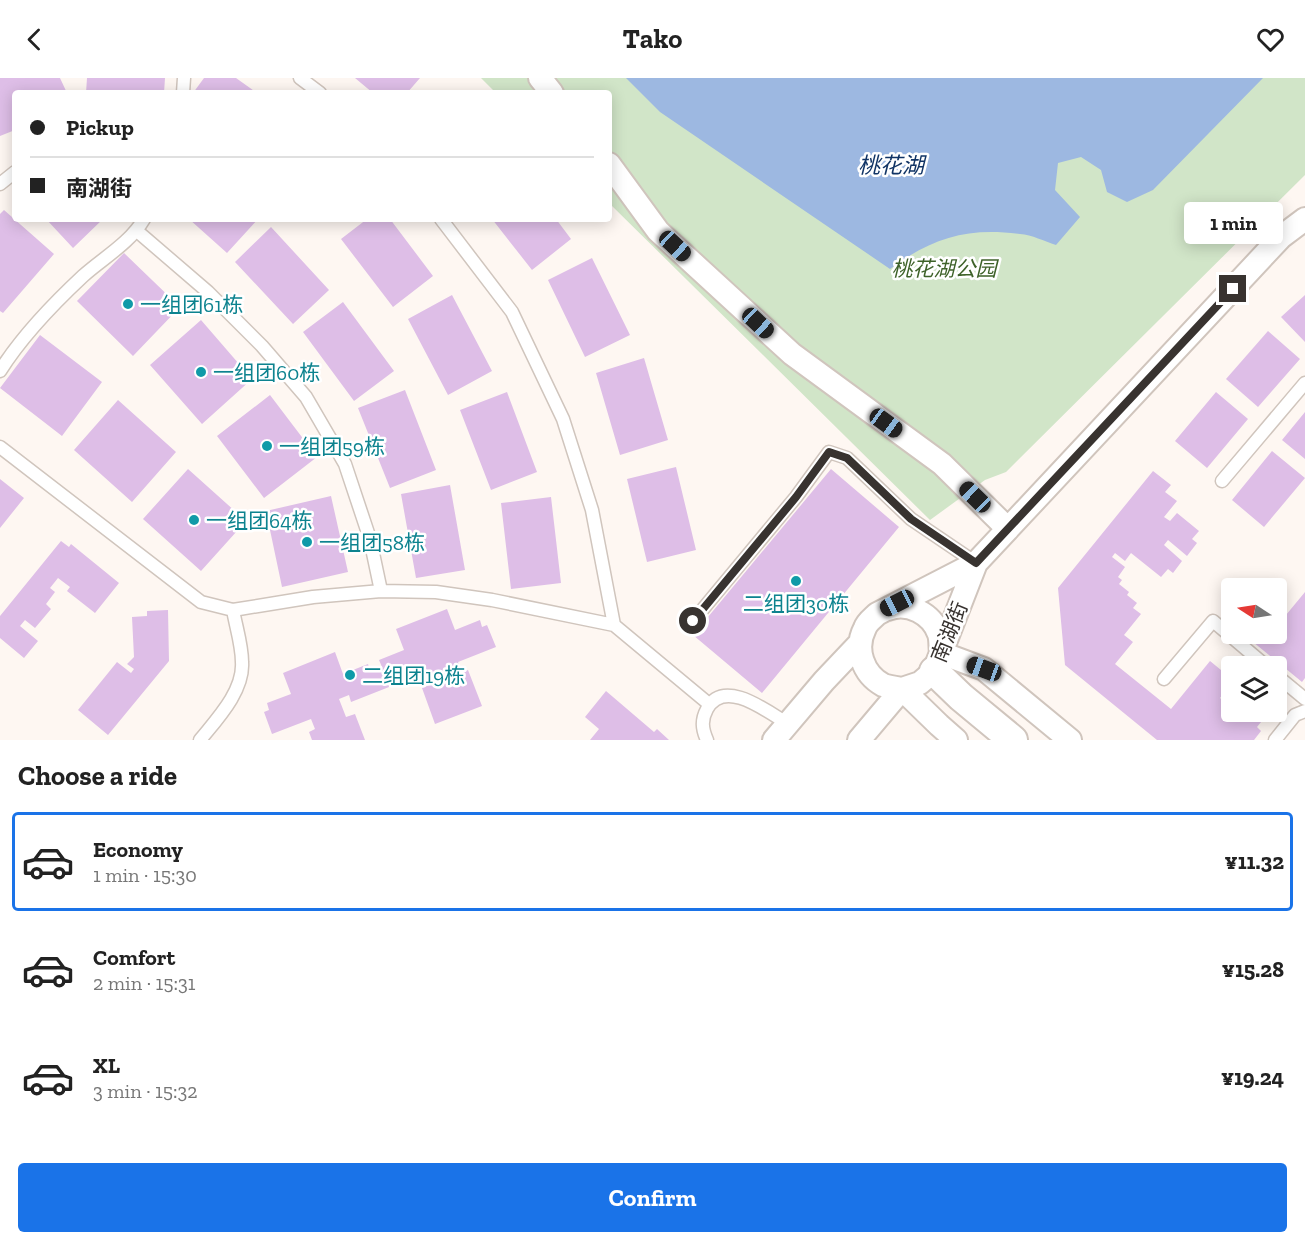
<!DOCTYPE html>
<meta charset="utf-8">
<style>
:root{--surface:#fff;--page:#f2f2f2;--text:#222;--muted:#767676;--line:#e0e0e0;--accent:#1a73e8}
body{margin:0;font-family:"Zilla Slab","Noto Sans SC",serif;background:var(--page);color:var(--text);height:100vh;display:flex;flex-direction:column;font-size:22px;white-space:nowrap}
*{box-sizing:border-box;margin:0}
p{font-size:20px;color:var(--muted)}
.icon{flex:none;width:33px;height:33px;fill:none;stroke:currentColor;stroke-width:2;stroke-linecap:round;stroke-linejoin:round}
.map{position:relative;height:662px;overflow:hidden}
.details{display:flex;flex-direction:column;background:var(--surface);flex:1}
.details>*{flex:none}
.top-card{position:absolute;left:12px;top:12px;width:600px;height:132px;border-radius:6px;box-shadow:0 3px 15px #0003;display:grid;align-content:center;height:132px;padding:0 18px;background:var(--surface)}
.needle{width:39px;rotate:282deg}
.buttons{position:absolute;left:1221px;top:500px;display:grid;gap:12px}
.buttons a{display:grid;place-items:center;width:66px;height:66px;border-radius:6px;background:var(--surface);box-shadow:0 3px 15px #0003;font-size:30px}
.end{position:absolute;width:27px;height:27px;margin:-14px;border:8px solid #383330;background:#fff;box-shadow:0 0 0 3px #fff}
.from{border-radius:50%}
.bubble{position:absolute;height:42px;border-radius:6px;background:var(--surface);box-shadow:0 3px 15px #0003;font-size:20px;font-weight:800;line-height:42px;text-align:center}
.car{position:absolute;width:18px;height:36px;margin:-18px -9px;border-radius:8px;box-shadow:0 0 4px 2px #0007;background:linear-gradient(#222 24%,#8ab4d8 0 40%,#222 0 76%,#8ab4d8 0 86%,#222 0)}
.top-card b{display:flex;align-items:center;gap:21px;height:57px;font-size:22px}
.top-card b+b{border-top:2px solid var(--line)}
.top-card i{width:15px;height:15px;background:var(--text)}
ul{padding:0;list-style:none}
li{display:flex;align-items:center;gap:18px;height:99px;margin:0 12px 9px;padding:0 6px;border:3px solid transparent;border-radius:6px}
li div{flex:1}
li b{display:block;font-size:22px}
li em{font-style:normal;font-weight:800}
li.active{border-color:var(--accent)}
li>.icon{width:54px;height:54px;stroke-width:1.5}
h2{padding:0 18px;font-size:27px;line-height:72px}
.action{display:flex;gap:12px;margin-top:auto;padding:12px 18px}
.action a{flex:1;height:69px;border-radius:6px;background:var(--accent);color:#fff;font-size:24px;font-weight:800;line-height:69px;text-align:center}
header{display:flex;justify-content:space-between;align-items:center;height:78px;padding:0 18px;background:var(--surface);font-size:27px;font-weight:800}
.map>svg:first-child{display:block}
.green{fill:#d1e5c8}
.water{fill:#9db8e1}
.building{fill:#debee7}
.lines{fill:none;stroke-linecap:round;stroke-linejoin:round}
.service-casing{stroke:#d0c5bd;stroke-width:15}
.minor-casing{stroke:#d0c5bd;stroke-width:26}
.tertiary-casing{stroke:#d0c5bd;stroke-width:32}
.service{stroke:#fff;stroke-width:12}
.minor{stroke:#fff;stroke-width:22}
.tertiary{stroke:#fff;stroke-width:28}
.route{stroke:#383330;stroke-width:8}
.culture-dot{fill:#0f9aa8;stroke:#fff;stroke-width:2}
.labels{text-anchor:middle;dominant-baseline:central;stroke-width:5;stroke-linejoin:round;paint-order:stroke}
.park-label{font-size:21px;font-style:italic;fill:#3e6229;stroke:#fff}
.culture-label{font-size:21px;fill:#0d838f;stroke:#fff;text-anchor:start}
.street-label{font-size:21px;fill:#383330;stroke:#fff}
.water-label{font-size:22px;font-style:italic;fill:#113465;stroke:#fff}
</style>
<header><svg class="icon" aria-label="back" viewBox="0 0 24 24"><path d="M15 5l-7 7 7 7"/></svg>Tako<svg class="icon" aria-label="heart" viewBox="0 0 24 24"><path d="M12 20l-8-8c-3-5 5-10 8-4 3-6 11-1 8 4z"/></svg></header>
<div class="map">
<svg width="1305" height="662" viewBox="0 0 1305 662">
<rect width="100%" height="100%" fill="#fef7f2"/>
<path class="green" d="M481,0h824v97l-299,297 -21,8 -55,40 -321,-317v-110h-113z"/>
<path class="water" d="M626,0h637l-110,112 -26,12 -20,-10 -6,-22 -20,-13 -23,6 -3,27 25,27 -24,28c-12,-4 -24,-10 -36,-11 -53,-7 -88,4 -130,35l-230,-157z"/>
<path class="building" d="M0,0h60l7,15h-52v37l-15,6z
M87,0h78l-1,15h-78z
M204,0h32l21,15h-64z
M355,0h65l-13,15h-34z
M4,132l50,44 -51,59 -3,-2v-97z
M46,141h57l-30,29z
M189,141h69l-31,34z
M367,141h23l43,57 -40,31 -52,-68z
M492,141h64l15,20 -39,31z
M271,149l58,63 -36,34 -58,-62z
M124,175l56,54 -47,49 -56,-55z
M592,180l38,77 -45,22 -37,-77z
M452,217l40,76 -44,24 -40,-76z
M1305,217v47l-24,-25z
M343,224l51,69 -40,30 -51,-69z
M201,242l51,59 -50,45 -52,-59z
M1268,253l32,28 -42,48 -32,-28z
M40,257l62,47 -40,54 -62,-48z
M644,280l24,82 -48,15 -24,-82z
M405,312l31,80 -46,18 -32,-80z
M507,314l30,80 -46,18 -31,-80z
M1216,314l32,27 -41,49 -32,-27z
M270,317l47,62 -53,41 -47,-62z
M118,322l58,52 -44,50 -58,-52z
M1305,334v47l-23,-19z
M1272,373l33,27 -41,49 -32,-27z
M676,389l20,83 -49,12 -20,-83z
M188,391l58,52 -45,50 -58,-52z
M831,391l68,58 -137,166 -69,-58z
M1153,393l18,14 -6,7 12,9 -13,16 6,4 7,-8 22,18 -7,8 5,4 -10,13 -19,-16 -4,5 18,16 -9,12 -5,-4 -7,8 -30,-24 -6,8 -10,-8 -3,4 13,10 -7,10 4,3 -3,4 10,8 -2,3 10,8 -4,5 8,6 -17,21 9,7 -18,22 56,45 39,-48 22,18v4l-12,15 12,10v3h38l-13,16 4,4 -7,9h-97l-92,-75 -7,-77z
M0,401l24,19 -24,30z
M450,407l15,85 -49,8 -15,-84z
M331,418l17,76 -66,15 -16,-76z
M551,419l10,86 -50,6 -10,-86z
M61,463l8,6 2,-3 48,39 -24,30 -28,-22 3,-4 -12,-9 -8,10 5,4 -9,12 5,5 -16,19 -10,-8 -5,6 18,15 -14,17 -24,-20v-22z
M1305,514v86l-3,4 -60,-49h34v-17l5,5z
M447,531l8,21 25,-10 2,7 5,-2 9,22 -38,15 4,10 6,-2 14,36 -47,18 -13,-36 10,-4 -7,-18 -10,4 2,6 -66,26 -2,-7 -10,4 7,18 9,-3 10,26h-53l-3,-8 6,-3 -4,-10 -39,15 -8,-22 5,-2 -2,-7 24,-9 -8,-21 52,-21 8,22 25,-10 2,7 12,-4 -3,-7 25,-10 -8,-21z
M168,532l1,51 -61,74 -30,-25 39,-48 14,11 3,-4 -7,-5 7,-7 -2,-40 15,-1v-5z
M606,613l48,41 3,-3 12,11h-79l9,-11 -14,-12z"/>
<g class="lines">
<g class="service-casing">
<path id="service" d="M300,0l20,15
M183,15l1,-15
M0,106l15,-12
M441,141l71,93 51,107 29,91 22,115
M137,153l71,61 54,54 44,51 39,67 25,75 11,52
M0,293c22,-35 53,-67 83,-95 20,-18 47,-33 61,-57
M0,369l201,155 32,8
M1222,403l83,-98
M693,543l103,-124 33,-45 18,6 64,61 65,44
M1276,597l29,24
M1164,601l49,-58 53,45
M200,662c17,-21 44,-49 42,-78 0,-17 -6,-35 -9,-52l80,-13 68,-6 55,1 56,8 122,25 95,79
M707,662c-5,-11 -6,-20 0,-31 17,-32 61,3 81,15
M1275,662l20,-25 10,-4"/>
</g>
<g class="minor-casing">
<path id="minor" d="M540,0l12,15
M609,86l49,67 134,123 150,110 66,65
M888,531c20,-8 44,5 51,25 2,6 1,13 2,19
M941,575l43,16 86,71
M902,611c-6,-1 -13,-2 -19,-4 -20,-11 -29,-36 -18,-57 2,-6 8,-10 12,-14l99,-51 305,-326 24,-18
M902,611l37,36 17,15
M774,662l50,-59 36,-38
M859,662l43,-51 18,-6 14,-12 42,-108"/>
</g>
<g class="tertiary-casing">
<path id="tertiary" d="M934,593l27,26 52,43"/>
</g>
<use href="#service" class="service"/>
<use href="#minor" class="minor"/>
<use href="#tertiary" class="tertiary"/>
</g>
<g class="lines">
<path class="route" d="M693,543l103,-124 33,-45 18,6 64,61 65,44 257,-274"/>
</g>
<g class="culture-dot">
<circle cx="128" cy="226" r="6"/>
<circle cx="201" cy="294" r="6"/>
<circle cx="267" cy="368" r="6"/>
<circle cx="194" cy="442" r="6"/>
<circle cx="307" cy="464" r="6"/>
<circle cx="796" cy="503" r="6"/>
<circle cx="350" cy="597" r="6"/>
</g>
<g class="labels">
<g class="park-label">
<text x="944" y="190">桃花湖公园</text>
</g>
<g class="culture-label">
<text x="140" y="226">一组团61栋</text>
<text x="213" y="294">一组团60栋</text>
<text x="279" y="368">一组团59栋</text>
<text x="206" y="442">一组团64栋</text>
<text x="319" y="464">一组团58栋</text>
<text x="796" y="525" text-anchor="middle">二组团30栋</text>
<text x="362" y="597">二组团19栋</text>
</g>
<g class="street-label">
<text transform="translate(949 554) rotate(-68)">南湖街</text>
</g>
<g class="water-label">
<text x="891" y="87">桃花湖</text>
</g>
</g>
</svg>
<div class="buttons">
<a><svg class="needle" viewBox="-14 -14 28 28"><path d="M0-13l5 13h-10z" fill="#e53935"/><path d="M0 13l5-13h-10z" fill="#767676"/></svg></a>
<a><svg class="icon" aria-label="layers" viewBox="0 0 24 24"><path d="M12 4l9 5-9 5-9-5zM3 14l9 5 9-5"/></svg></a>
</div>
<i class="end from" style="left:693px;top:543px"></i>
<i class="end" style="left:1233px;top:211px"></i>
<div class="bubble" style="left:1184px;top:124px;width:99px">1 min</div>
<i class="car" style="left:675px;top:168px;rotate:133deg"></i>
<i class="car" style="left:758px;top:245px;rotate:133deg"></i>
<i class="car" style="left:886px;top:345px;rotate:126deg"></i>
<i class="car" style="left:975px;top:419px;rotate:314deg"></i>
<i class="car" style="left:897px;top:525px;rotate:243deg"></i>
<i class="car" style="left:984px;top:591px;rotate:290deg"></i>
<div class="top-card">
<b><i class="from"></i>Pickup</b>
<b><i></i>南湖街</b>
</div>
</div>
<section class="details">
<h2>Choose a ride</h2>
<ul>
<li class="active"><svg class="icon" aria-label="car" viewBox="0 0 24 24"><path d="M5 17H2v-5l4-1 3-4h7l3 4 3 1v5h-3M9 17h6M6 11h13"/><circle cx="7" cy="17" r="2"/><circle cx="17" cy="17" r="2"/></svg><div><b>Economy</b><p>1 min · 15:30</p></div><em>¥11.32</em></li>
<li><svg class="icon" aria-label="car" viewBox="0 0 24 24"><path d="M5 17H2v-5l4-1 3-4h7l3 4 3 1v5h-3M9 17h6M6 11h13"/><circle cx="7" cy="17" r="2"/><circle cx="17" cy="17" r="2"/></svg><div><b>Comfort</b><p>2 min · 15:31</p></div><em>¥15.28</em></li>
<li><svg class="icon" aria-label="car" viewBox="0 0 24 24"><path d="M5 17H2v-5l4-1 3-4h7l3 4 3 1v5h-3M9 17h6M6 11h13"/><circle cx="7" cy="17" r="2"/><circle cx="17" cy="17" r="2"/></svg><div><b>XL</b><p>3 min · 15:32</p></div><em>¥19.24</em></li>
</ul>
<div class="action"><a>Confirm</a></div>
</section>
